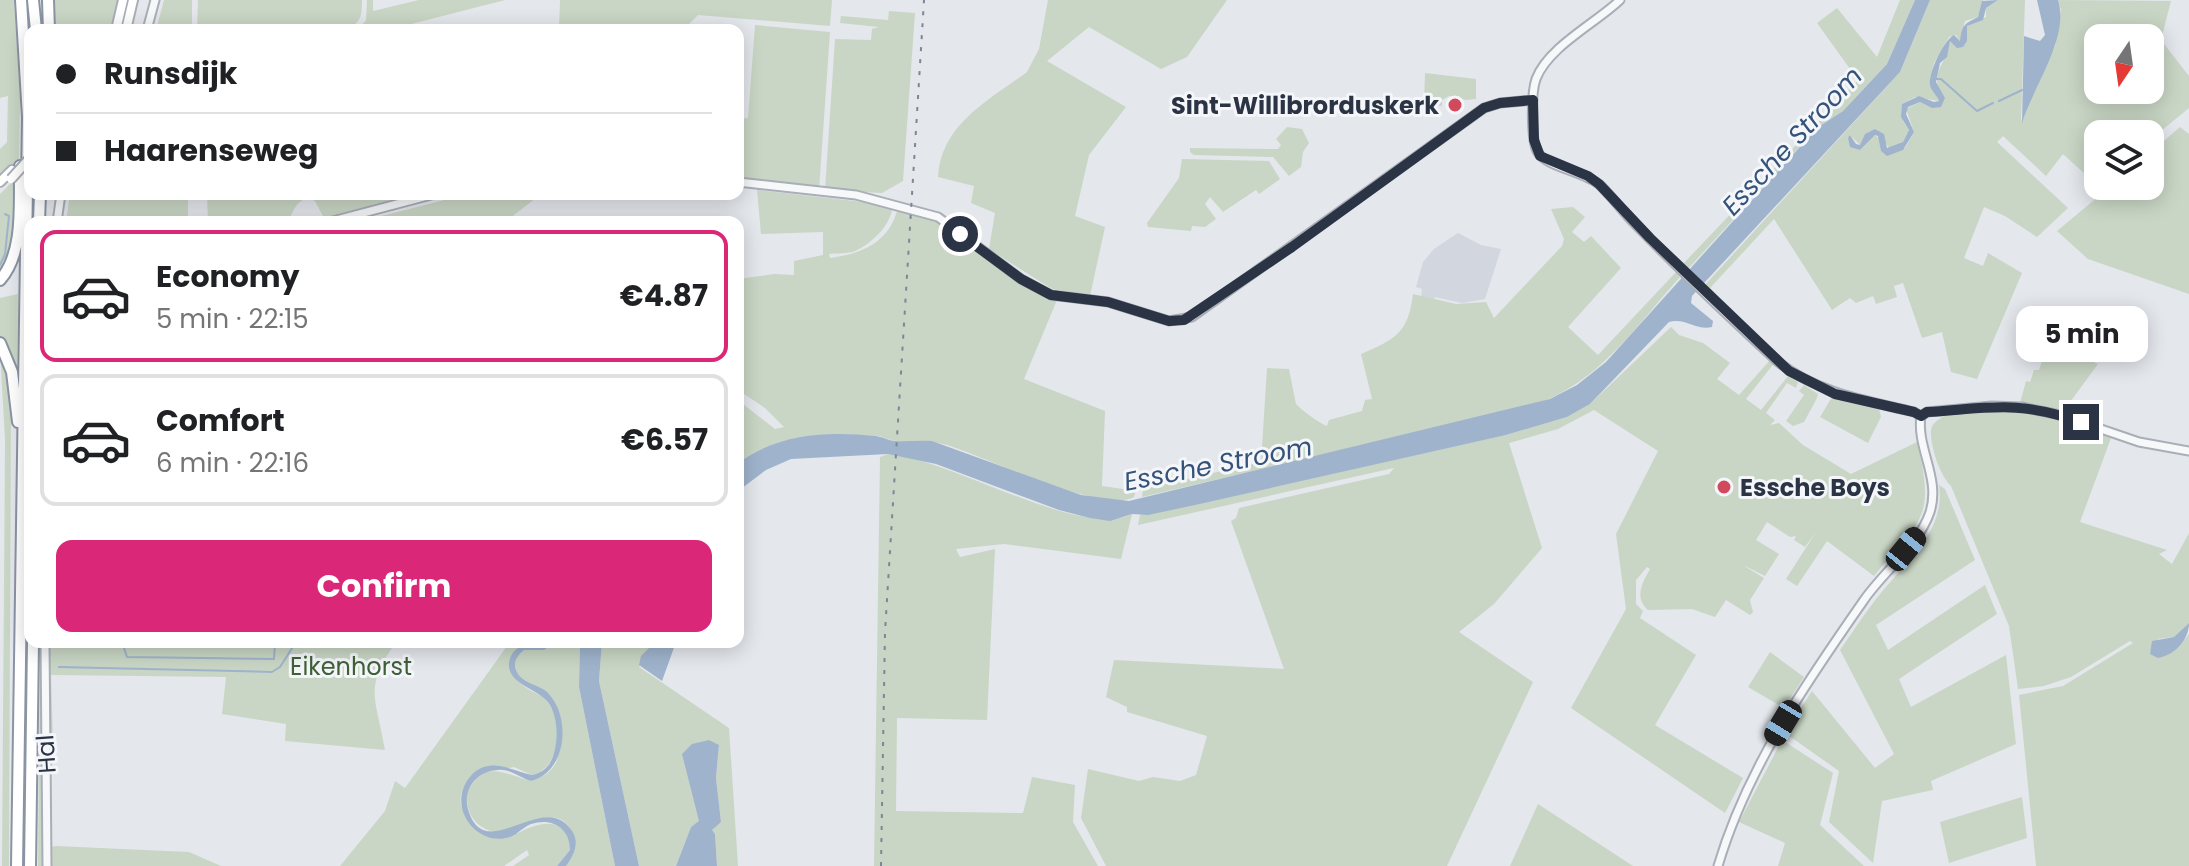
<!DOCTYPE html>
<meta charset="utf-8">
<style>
:root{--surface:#fff;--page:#f2f2f2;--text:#202124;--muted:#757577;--line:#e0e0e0;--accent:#db2777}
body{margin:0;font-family:Poppins,sans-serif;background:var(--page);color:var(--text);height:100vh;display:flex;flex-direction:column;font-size:30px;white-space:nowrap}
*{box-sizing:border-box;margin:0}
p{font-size:26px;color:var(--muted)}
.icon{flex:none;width:44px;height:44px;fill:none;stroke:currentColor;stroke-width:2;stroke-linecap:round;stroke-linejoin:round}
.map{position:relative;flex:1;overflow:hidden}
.drawer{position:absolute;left:24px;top:216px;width:720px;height:432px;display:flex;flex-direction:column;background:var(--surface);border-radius:16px;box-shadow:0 4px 20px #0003}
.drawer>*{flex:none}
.guide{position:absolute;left:24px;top:24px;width:720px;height:176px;border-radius:16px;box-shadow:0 4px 20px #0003;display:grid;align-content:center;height:176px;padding:0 32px;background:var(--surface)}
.needle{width:52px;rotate:193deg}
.fabs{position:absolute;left:2084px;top:24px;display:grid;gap:16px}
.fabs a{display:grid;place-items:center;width:80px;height:80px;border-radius:16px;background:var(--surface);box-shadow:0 4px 20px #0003;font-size:40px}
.end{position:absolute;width:36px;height:36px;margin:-18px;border:10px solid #2b3445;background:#fff;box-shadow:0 0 0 4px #fff}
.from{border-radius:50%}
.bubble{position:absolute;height:56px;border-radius:16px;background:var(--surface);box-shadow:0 4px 20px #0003;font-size:26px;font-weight:700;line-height:56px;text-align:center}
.car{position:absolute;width:24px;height:48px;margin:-24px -12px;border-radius:10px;box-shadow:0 0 6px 2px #0007;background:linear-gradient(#222 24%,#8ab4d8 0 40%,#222 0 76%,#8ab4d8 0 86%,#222 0)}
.guide b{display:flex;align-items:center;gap:28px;height:76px;font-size:30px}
.guide b+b{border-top:2px solid var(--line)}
.guide i{width:20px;height:20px;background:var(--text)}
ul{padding:14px 0 0;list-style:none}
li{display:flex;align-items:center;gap:24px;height:132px;margin:0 16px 12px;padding:0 16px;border:4px solid var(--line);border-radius:16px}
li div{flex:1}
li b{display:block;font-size:30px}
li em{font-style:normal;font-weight:700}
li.on{border-color:var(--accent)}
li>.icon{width:72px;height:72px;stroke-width:1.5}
.cta{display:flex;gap:16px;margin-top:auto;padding:16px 32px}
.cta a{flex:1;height:92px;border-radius:16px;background:var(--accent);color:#fff;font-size:32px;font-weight:700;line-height:92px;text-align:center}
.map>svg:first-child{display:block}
.built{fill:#d2d6de}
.green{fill:#c9d6c5;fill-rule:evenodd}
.water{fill:#9fb4cc}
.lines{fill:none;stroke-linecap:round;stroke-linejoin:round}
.stream{stroke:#9fb4cc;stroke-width:2}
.tertiary-casing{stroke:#a9aeb7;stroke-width:11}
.secondary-casing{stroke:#a9aeb7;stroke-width:12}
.motorway-casing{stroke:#8b94a3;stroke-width:14}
.tertiary{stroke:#f7f8fa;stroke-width:7}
.secondary{stroke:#fff;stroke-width:8}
.motorway{stroke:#fff;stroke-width:10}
.rail{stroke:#7d8696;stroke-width:2;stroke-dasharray:4 8;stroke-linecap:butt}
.secondary-bridge-casing{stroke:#a9aeb7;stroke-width:12;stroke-linecap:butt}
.secondary-bridge{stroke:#fff;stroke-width:8}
.route{stroke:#2b3445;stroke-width:10}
.poi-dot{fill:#d1495b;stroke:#f4f6f9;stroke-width:3}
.labels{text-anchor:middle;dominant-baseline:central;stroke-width:6;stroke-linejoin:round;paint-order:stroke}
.poi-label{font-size:24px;font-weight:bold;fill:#2b3445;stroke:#f4f6f9;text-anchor:end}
.park-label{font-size:24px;fill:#3f6138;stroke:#f4f6f9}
.street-label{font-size:24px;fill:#2b3445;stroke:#f4f6f9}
.water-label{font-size:26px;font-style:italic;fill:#34527a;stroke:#f4f6f9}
</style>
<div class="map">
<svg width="2189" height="866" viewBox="0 0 2189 866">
<rect width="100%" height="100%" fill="#e4e7ec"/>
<path class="built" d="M1458,233l23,12 20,4 -16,50 -23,4 -27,-6 -1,3 -13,-3 1,-8 -6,-2 7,-25 11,-13z"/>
<path class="green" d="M0,0h14l6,98 -1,61 -19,20v-30l7,-7 1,-46 -8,2z
M49,0h72l-7,30h-64z
M164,0h28v30h-36z
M198,0h164c0,19 -2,25 -21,30h-144z
M367,0h6v11l46,-11h86l-117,30h-30l8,-10z
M560,0h272l-2,26 -132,-11 -15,15h-124z
M1048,0h179l-40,57 -26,12 -72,-42 -42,34 79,46 -37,48 -14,61 30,11 -15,69 -38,-7 -63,-40 6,-36 -24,-10 3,-17 -36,-9c3,-53 51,-77 89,-105l12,-23z
M1900,0h15l-28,64 -44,47 -26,17 -130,142 -5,-5 176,-185 -41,-57 20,-15 40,49z
M1930,0h53l-5,17 -13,4 -5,20 -4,-6 -7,2 -15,26 -4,16 9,22 -24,-4 -13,7 1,17 6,9 -6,12 -13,7 -15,-20 -15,16 -10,-10 -1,7 11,8 15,-15 5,4 1,12 24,-3 9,-16 -8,-23 14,-7 8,4 15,-3c-15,-36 3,-33 7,-63l7,7 10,-21 19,-9v-9l12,-8h27l-4,121 34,-75 6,-36 -3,-10 113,1 -10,39 28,36v32l-39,32v-6h-52l-1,51 -34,-31 -17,22 -43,-40 -6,6 71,66 -31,29 -32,-21 -21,-9 -20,51 19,8 5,-13 34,20 -45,106 -26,-7 -9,-40 -20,6 -19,-55 -9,3 3,11 -21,7 -3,-8 -17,7 -6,-5 -18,12 -58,-91 -64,69 45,47 -52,-48 197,-215zM2098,38h52v52h-52z
M889,11l26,2 -12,168 -21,12 -57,-3 10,-151 36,1 1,-11 7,-2 -39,-4 1,-7 47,4z
M755,25l75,7 -11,158 -81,-10v-61l10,-1z
M1425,73l51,6v20l-10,1 -17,-4 -7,4v6l-18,-2z
M1287,127l15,2 7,14 -6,9 -2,15 -12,9 -16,-19 -79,-2 -4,-3v-4l88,1 3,-4 -5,-6z
M2180,127l9,7v160l-101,-35 -31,-28 54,-45h39v-33z
M1182,159l87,2 11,18 -21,15 -3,-4 -33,22 -13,-15 -5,7 11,15 -11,8 -13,-1 -1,5 -43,-4 -1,-4 32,-45z
M18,176l-7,74 -11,24v-80z
M757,190l106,12 29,7c-2,17 -21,35 -37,42 -7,3 -18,2 -26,3l1,4c31,-4 58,-15 67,-47l37,7 82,61 41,21 -33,79 81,32 -3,75 21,3 14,-3 -3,11c-31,18 -150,-41 -187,-52 -22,-7 -46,2 -67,-9 -51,-1 -99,-5 -142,27v-63l37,29 9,-2 -19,-19 -27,-18v-111l36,-5 20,1v-14l29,-6v-23l-62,2z
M70,194h118v28h-122z
M207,194h215l-97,26 -10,-19c-17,-7 -20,9 -28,21h-79z
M468,194h73l-36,28h-147z
M1573,207l12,10 -13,15 12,10 7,-6 30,32 -53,59 30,28 78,-83 4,5c-45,50 -79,104 -146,128l-392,92 1,-8 118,-27 6,-94 22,1 7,35c5,6 25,20 31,22l2,-6 33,-9 3,-11 7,-1 -11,-45c35,-15 47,-21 52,-60l43,10 30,-2 8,16 68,-72 2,-7 -13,-30z
M18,294l-1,90 -17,-46v-40z
M1671,327l8,8 24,8 27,20 -13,16 22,16 32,-36 4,3 -29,37 15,11 27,-34 10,6 -2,6 -9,-5 -21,30 9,7 -5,5 9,-2 24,22 48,29 66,-32c19,78 4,77 -43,134l-47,-35 -30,45 -11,-7 30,-47 -11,15 -11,-7 2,-4 -6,1 -23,-15 -11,18 23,14 -14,22 -24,-12 23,14 -14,22 3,12 -3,3 -24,-15 -11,17 -23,-8 -44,1c-14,-12 -6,-27 2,-41l-3,-2 -11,13v24l7,7 -3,7 56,37 -41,70 88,53 -18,35 -154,-105 55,-99 -10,-75 42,-83 -64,-41 -36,19 -49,14 33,105 -48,56 -35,28 74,50 -86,184h-341l-25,-48 7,-49 51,12 14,-4 27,4 16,-6 11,-39 -80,-24v-5l-21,-10 8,-37 170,9 -53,-148 5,-3 3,-10 150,-34 5,-6 -256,57 2,-10 366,-80 61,-18 23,-13z
M2048,343l50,21 -36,49 -42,-10 6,-22 4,1 4,-12h5z
M0,351l11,45 -2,470h-7l3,-426z
M1804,385l14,9 -1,4 -13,24 -11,4 -7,-5 18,-26 -5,-4z
M1832,397l47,12 2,8 -13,26 -48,-26z
M2010,410l39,7 62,21 -31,84 87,28 -8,4 13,10 17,-31v90l-15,14 -17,2 21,9 11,-14v232h-153l-17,-171 44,-9 70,-43 -3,-2 -59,36 -27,9 -26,3 -9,-63 -58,-140c-11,-10 -21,-40 -20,-56 1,-7 7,-10 13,-14z
M888,454c64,5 190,85 244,60l-11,45 -117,-15 -48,5 4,8 35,-8 -8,171 -90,-2 -1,93 127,2 9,-36 43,8 -2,37 25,44h-224l6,-409z
M1939,485l6,4 30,71 -99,65 12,25 97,-65 12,29 -98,65 12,28 95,-52 10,89 -85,37 2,9 -51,11 -9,62 -44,-41 10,-51 -54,-38 27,-42 63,77 19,-14 -54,-104c14,-20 26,-39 41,-57 26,-32 65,-63 58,-108z
M40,642l6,155 -1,69h-7z
M47,642h349c-33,47 -20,55 -11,108l-100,-9 1,-17 -64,-10 4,-37 -175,-2 2,67 -4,-1z
M510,642h38l-20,2 -18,16c4,7 8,22 15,27 9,7 19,7 25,18 12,22 10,63 -18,70l-18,-8 -42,8c-24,28 -6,44 16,62 10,-1 24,-1 32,-5 19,-10 44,-16 50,12v6l-13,16h-44l16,-11 -2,-5 -23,16h-164l45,-55 10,-30 10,7z
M556,642h24l-1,45 36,179h-49c8,-11 13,-21 6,-34 -15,-32 -52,-2 -73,1 -23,-4 -33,-18 -32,-40 17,-35 37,-19 64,-12 11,-3 19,-8 25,-18 5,-9 2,-57 -5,-66 -9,-12 -28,-12 -34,-25 -5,-10 0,-16 7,-22h20z
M602,642h53l-16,25 90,61 9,138h-21l-2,-32 -4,-5 10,-7 -5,-44 3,-32 -10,-6 -10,82 -8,5 -15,39h-37l-40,-185z
M1770,652l34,25 -20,31 -36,-21z
M1782,740l51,33 -13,52 44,41h-86l7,-23 -46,-21z
M2022,797l5,41 -78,25 -9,-41z
M1538,804l95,62h-123z
M56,846l133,6 32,14h-171v-19z"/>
<path class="water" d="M1915,0h15l-30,72 -208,224 -1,7 22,18 -1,6c-15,4 -27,-10 -43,-5l-79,82 -23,13 -61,18 -311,70 -47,10 -16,-1 -22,7 -20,-3 -31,-8 -123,-46 -48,-10 -97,5 -25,11 -28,21v-28c41,-30 89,-32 138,-27 7,1 11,4 18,5 13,1 25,-1 38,0l149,54 48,6 421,-102 27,-14 29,-23 211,-234 26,-17 44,-47z
M1998,0l-12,8 -3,12 -16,6v15l-4,6 -6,1 -7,-7 -3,16 -7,6 -4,19 9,16 -4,9 -9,1 -12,-6 -12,5 -2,7 8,18 -11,18 -16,6 -6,-5 -3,-15 -3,-1 -15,15 -10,-3 -2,-9 2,-3 6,9 4,1 5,-11 10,-5 9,5 3,14 16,-6 6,-12 -8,-13 1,-13 17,-8 15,6 5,-1c-2,-6 -8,-10 -9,-16 -2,-12 14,-45 24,-50l6,6c2,-16 4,-17 18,-24l4,-16z
M2037,0h21c12,37 -25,87 -36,123l2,-87 16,5 5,-6z
M2189,623c0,17 -14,32 -31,35l-8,-4 2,-13 22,-4z
M556,642l-12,8h-20c-7,6 -12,13 -7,22 6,12 21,12 30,20 25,24 20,80 -16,89 -10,-3 -18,-10 -28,-11 -23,-2 -41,17 -35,39 16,57 72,-17 101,18 12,13 6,27 -3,39h-9l13,-16c0,-22 -18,-33 -39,-26 -8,3 -13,10 -21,13 -22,7 -43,-8 -48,-29 -2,-11 0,-21 7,-30 18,-23 41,-8 63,-3 14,-3 20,-12 23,-26 3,-14 2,-31 -5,-44 -9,-17 -51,-21 -39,-49 7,-15 31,-14 45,-14z
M580,642h22l-3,39 40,185h-24l-36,-179z
M655,642h21l-14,39 -23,-16 2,-9z
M709,740l10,5 -3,33 5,44 -9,8 3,4 2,32h-41l15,-39 8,-6 -17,-67 10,-10z"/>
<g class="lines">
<path class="stream" d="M1936,79h5l36,32 16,-8
M1999,101l23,-11
M0,265l5,-11 4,-38 -4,-2
M122,642l5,15 147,2 1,-17
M59,667l213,5 8,-5 16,-25"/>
<g class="tertiary-casing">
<path id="tertiary" d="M1620,0c-24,23 -72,47 -84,79 -5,14 -5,59 1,72 9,17 48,20 64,35 11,11 21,24 32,36 47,48 96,95 145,140 42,32 87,38 136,50l7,4 6,-4 65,-6 30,1 38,8 79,27 50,9
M147,30l8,-30
M738,182l118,13 82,22 83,62 30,16 57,7 61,19 23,-4 292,-209 16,-5 33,-3
M57,222l4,-28
M329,222l106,-28
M45,642l2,224
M1718,866c29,-98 88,-183 146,-266 20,-29 55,-55 66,-88 11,-34 -14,-64 -9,-96"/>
</g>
<g class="secondary-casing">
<path id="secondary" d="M116,30l7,-30
M126,30l7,-30
M0,182l12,-12"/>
</g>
<g class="motorway-casing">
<path id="motorway" d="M33,0l3,30
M48,0l1,30
M39,222l1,-28
M0,280c25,-28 19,-79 20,-114
M0,343l12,29 6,50
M17,866l11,-749 -7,-117
M30,866l3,-224"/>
</g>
<use href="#tertiary" class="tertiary"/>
<use href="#secondary" class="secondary"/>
<use href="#motorway" class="motorway"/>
<path class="rail" d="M881,866l4,-234 39,-632"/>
<g class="secondary-bridge-casing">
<path id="secondary-bridge" d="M11,179l19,-21"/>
</g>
<use href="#secondary-bridge" class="secondary-bridge"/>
</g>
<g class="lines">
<path class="route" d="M960,234l61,45 30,16 57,7 61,19 15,-1 108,-73 192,-139 16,-5 33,-3 1,40 6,16 48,20 11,8 51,54 139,133 46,23 79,18 7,4 6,-4c64,-4 90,-12 154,10"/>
</g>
<g class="poi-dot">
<circle cx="1455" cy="105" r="8"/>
<circle cx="1724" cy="487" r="8"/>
</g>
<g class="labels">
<g class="poi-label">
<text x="1439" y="105">Sint-Willibrorduskerk</text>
<text x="1740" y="487" text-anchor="start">Essche Boys</text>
</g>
<g class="park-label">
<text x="351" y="666">Eikenhorst</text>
</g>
<g class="street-label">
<text transform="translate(46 754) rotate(-94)">Hal</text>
</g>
<g class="water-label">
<text transform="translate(1792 141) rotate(-47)">Essche Stroom</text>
<text transform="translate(1218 464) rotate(-11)">Essche Stroom</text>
</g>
</g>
</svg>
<div class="fabs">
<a><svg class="needle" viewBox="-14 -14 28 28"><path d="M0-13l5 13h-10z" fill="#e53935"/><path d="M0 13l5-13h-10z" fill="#757577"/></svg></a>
<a><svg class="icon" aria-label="layers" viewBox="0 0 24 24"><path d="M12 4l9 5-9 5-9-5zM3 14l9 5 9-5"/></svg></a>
</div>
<i class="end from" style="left:960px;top:234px"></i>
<i class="end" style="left:2081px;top:422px"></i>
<div class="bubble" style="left:2016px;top:306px;width:132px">5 min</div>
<i class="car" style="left:1906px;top:549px;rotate:39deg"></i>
<i class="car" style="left:1783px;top:723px;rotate:211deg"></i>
<div class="guide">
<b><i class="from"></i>Runsdijk</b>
<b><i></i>Haarenseweg</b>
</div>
<section class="drawer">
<ul>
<li class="on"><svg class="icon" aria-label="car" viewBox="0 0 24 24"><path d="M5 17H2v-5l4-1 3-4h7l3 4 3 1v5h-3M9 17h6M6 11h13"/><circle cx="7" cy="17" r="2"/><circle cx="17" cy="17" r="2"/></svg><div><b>Economy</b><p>5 min · 22:15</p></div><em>€4.87</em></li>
<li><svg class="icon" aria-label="car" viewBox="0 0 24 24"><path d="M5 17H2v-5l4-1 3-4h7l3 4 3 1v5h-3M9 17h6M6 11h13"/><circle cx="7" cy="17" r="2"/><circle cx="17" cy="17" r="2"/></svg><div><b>Comfort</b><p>6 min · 22:16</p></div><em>€6.57</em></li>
</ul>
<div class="cta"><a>Confirm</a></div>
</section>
</div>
